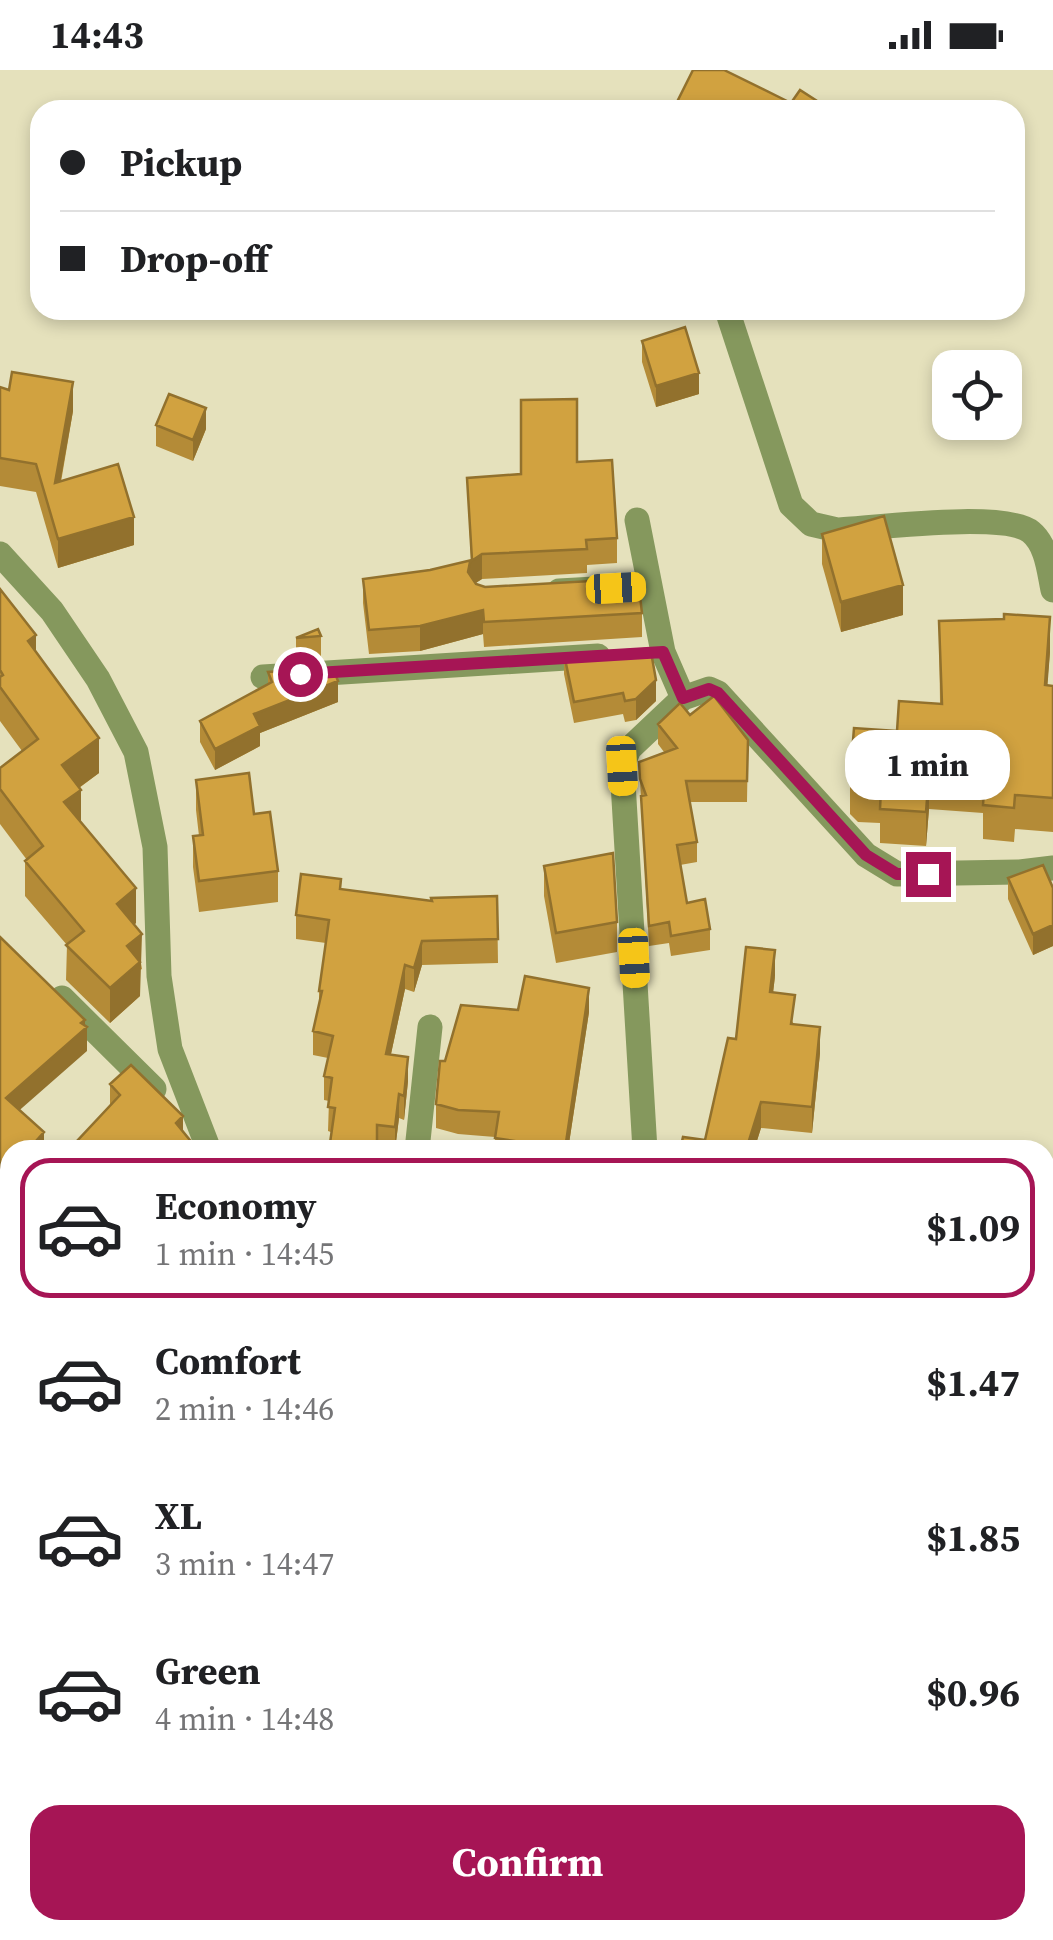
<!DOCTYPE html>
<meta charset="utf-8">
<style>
:root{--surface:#fff;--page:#f6f6f6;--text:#202124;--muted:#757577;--line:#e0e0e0;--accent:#a61555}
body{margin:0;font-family:"Source Serif 4",serif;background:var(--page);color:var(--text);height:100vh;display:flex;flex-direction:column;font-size:38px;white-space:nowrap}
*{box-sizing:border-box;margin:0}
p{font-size:32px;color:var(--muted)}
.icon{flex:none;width:55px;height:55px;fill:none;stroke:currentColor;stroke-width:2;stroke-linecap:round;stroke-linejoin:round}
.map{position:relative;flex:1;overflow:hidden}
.details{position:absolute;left:0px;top:1070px;width:1055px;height:800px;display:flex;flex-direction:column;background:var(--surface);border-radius:30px 30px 0 0;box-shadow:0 5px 15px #0003}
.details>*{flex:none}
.banner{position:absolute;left:30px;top:30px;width:995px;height:220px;border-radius:30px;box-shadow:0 5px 15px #0003;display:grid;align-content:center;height:220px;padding:0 30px;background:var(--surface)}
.controls{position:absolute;left:932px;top:280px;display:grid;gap:20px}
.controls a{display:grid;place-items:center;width:90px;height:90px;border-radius:20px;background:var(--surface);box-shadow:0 5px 15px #0003;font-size:50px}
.end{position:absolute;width:45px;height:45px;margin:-22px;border:12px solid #a61555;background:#fff;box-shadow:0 0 0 5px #fff}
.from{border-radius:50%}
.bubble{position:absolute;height:70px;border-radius:30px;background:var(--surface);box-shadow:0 5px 15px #0003;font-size:32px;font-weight:700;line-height:70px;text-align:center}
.car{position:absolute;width:30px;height:60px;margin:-30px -15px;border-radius:12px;box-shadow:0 0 8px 2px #0007;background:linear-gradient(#f5c518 24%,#345 0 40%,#f5c518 0 76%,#345 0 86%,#f5c518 0)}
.banner b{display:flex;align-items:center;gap:35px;height:95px;font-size:38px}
.banner b+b{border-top:2px solid var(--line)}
.banner i{width:25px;height:25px;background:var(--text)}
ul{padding:18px 0 0;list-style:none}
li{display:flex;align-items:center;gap:30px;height:140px;margin:0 20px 15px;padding:0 10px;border:5px solid transparent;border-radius:30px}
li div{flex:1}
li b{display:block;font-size:38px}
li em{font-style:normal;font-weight:700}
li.active{border-color:var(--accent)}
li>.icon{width:90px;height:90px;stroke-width:1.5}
.cta{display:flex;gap:20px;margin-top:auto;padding:20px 30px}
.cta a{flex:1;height:115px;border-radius:30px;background:var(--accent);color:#fff;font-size:40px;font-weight:700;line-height:115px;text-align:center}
.status{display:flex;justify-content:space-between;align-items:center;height:70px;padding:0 50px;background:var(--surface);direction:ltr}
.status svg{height:28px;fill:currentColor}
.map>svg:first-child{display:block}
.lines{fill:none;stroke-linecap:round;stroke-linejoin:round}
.minor{stroke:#85985d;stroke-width:25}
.wall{fill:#b48b37}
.shaded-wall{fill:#92712d}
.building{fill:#d1a240;stroke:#92712d;stroke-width:2.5}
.route{stroke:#a61555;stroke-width:12}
</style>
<div class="status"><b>14:43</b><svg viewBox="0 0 49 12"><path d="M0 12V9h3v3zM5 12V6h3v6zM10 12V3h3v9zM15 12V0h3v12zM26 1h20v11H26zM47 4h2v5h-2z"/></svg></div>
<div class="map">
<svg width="1053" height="1870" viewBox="0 0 1053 1870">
<rect width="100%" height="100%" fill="#e5e1bc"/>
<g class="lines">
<path class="minor" d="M727,240l64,195 20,19 26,6c37,-2 169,-19 194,2 16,13 18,39 22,58
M637,450l26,132 20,46 -54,51 -7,17 23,384
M0,484l52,57 46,68 38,73 19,95 4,129 11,73 39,101
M559,521l89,-5
M263,607l335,-21
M683,628l26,-9 9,4 148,162 31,19 123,-2 33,-4
M62,928l92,91
M417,1080l13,-123
M0,1430l10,16
M0,1674l10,-9
M0,1719l10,7
M482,1870l3,-10"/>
</g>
<path class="wall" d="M642,271l57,53 -43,13 -14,-45z
M0,317l73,24 -12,71 73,63 -76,23 -22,-76 -36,-6z
M156,355l50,4 -13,32 -37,-15z
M577,392l40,76v25l-30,2v8l-105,6 -7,4 10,4 109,12 48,14v24l-158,10 -1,-13 -63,17 -51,3 -6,-51v-24l67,-9 41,-10 -4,-82 54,-4z
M822,464l81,81 -62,17 -19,-68z
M0,519l36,63 63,121 -20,15 2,34 55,101 -2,2 8,44 -2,1v26l-30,27 -44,-43 1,-35 -42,-49v-35l2,-1 -27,-36v-56l22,-17 -22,-30z
M939,551l111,31 -3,33 6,1v146l-38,-3 -1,13 -31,-3v-26l-54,-4 -3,37 -46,-3v-20l-22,-1 -8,-8v-35l47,-48 43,-28z
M321,566v21l-25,2v-21z
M564,584l92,47 -20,19 -11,2 -2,-8 -49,9 -10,-49z
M268,602l70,30 -78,31v13l-45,24 -15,-28v-21l68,-37z
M690,645l58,25 -1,62h-58l8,40v20l-17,3 7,38 23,26v21l-39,6 -2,-13 -20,3 -10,-184 25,-10 -6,-8v-20z
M196,710l58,34 24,57v31l-79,10 -6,-45v-31h6l-3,-26z
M544,796l73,56v30l-61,11 -12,-67z
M1008,808l45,10v58l-20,9 -25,-56z
M341,819l90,12v-3l66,-2 1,67 -76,2 -8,27 -9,-3 -14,65 17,27 -4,39 -5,-2 -4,32 -18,-1 -49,-18 1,-30 -5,-1v-24l4,-18 -15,-3v-24l6,-25v-15l7,-48 -30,-4v-24z
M775,906l-2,17 21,31 26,29 -8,80 -51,-5 -7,22h-74l25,-10 31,-101z
M589,942l-21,138h-73v-13l-37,-3 -22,-6v-24l9,-43z
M110,1014l73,48 15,18h-120v-10l32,-35z"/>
<path class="shaded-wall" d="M699,303v21l-43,13v-21z
M73,312v29l-18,101v-29z
M206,338v21l-13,32v-21z
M134,447v28l-76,23v-29z
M482,484v25l-12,8 -2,-15 2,-10z
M903,515v30l-62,17v-30z
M483,540v24l-63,17v-25z
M1050,547v35l-5,67v-34z
M36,565v34l-8,-28z
M656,610v21l-20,19v-21z
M338,611v21l-78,31v13l-45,24v-21l39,-35z
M99,668v35l-37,27v-35z
M929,704v35l-3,37v-34z
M81,720v35l-17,-23z
M136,818v35l-19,16v-35z
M1053,855v21l-20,9v-21z
M142,864l-2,62 -30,27v-35l17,-42z
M422,871v24l-8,27v-24z
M775,880v26l-5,42v-26z
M405,895v24l-19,88v-23z
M589,918v24l-21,138h-3z
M85,950v9l2,-2v24l-81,71v-24z
M820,957v26l-8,80v-26z
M408,987v24l-4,39v-24z
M399,1024v24l-4,32v-23z
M761,1032v26l-7,22h-8z
M183,1046v24l-7,-17z
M44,1062v18h-16z
M10,1101v24l-10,11v-24z
M10,1240v24l-10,9v-24z
M10,1596v24l-10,9v-25z
M2,1764v21l-2,2v-21z
M581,1860h9v10h-10z"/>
<path class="building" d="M693,0h31l67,33 9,-13 31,20h-143l-12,-6z
M685,257l14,46 -43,13 -14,-45z
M12,302l61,10 -18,101 63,-19 16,53 -76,22 -22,-75 -36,-6v-71l9,3z
M169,324l37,14 -13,32 -37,-15z
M577,329v63l35,-2 5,78 -31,2 1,9 -105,5 -12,8 -2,10 8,12 9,3 106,-6 3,18 46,-3 2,17 -158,9 -1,-12 -63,16 -51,4 -6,-51 67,-9 42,-10 -5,-82 54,-4v-74z
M884,446l19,69 -62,17 -19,-68z
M0,519l36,46 -8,6 71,97 -37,27 19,25 -17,12 72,86 -19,16 25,30 -15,12 13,16 -30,26 -44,-43 18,-14 -59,-70 18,-15 -43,-57v-21l38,-29 -38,-52v-10l3,-2 -3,-5z
M1004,544l46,3 -5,68 8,1v112l-38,-3 -1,13 -31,-3 2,-26 -56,-5 -3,38 -46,-3 1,-20 -23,-1 -8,-9 4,-51 43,3 2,-30 43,3 -3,-83 65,-2z
M318,559l3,7 -25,2z
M644,579v4l7,-1 5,28 -20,19 -11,2 -2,-8 -49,9 -10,-48z
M333,598l5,13 -84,33 6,12 -45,23 -15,-28 72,-39 -4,-10z
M714,626l34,44 -1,41h-61l11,61 -20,3 10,58 18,-4 5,30 -39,7 -2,-14 -20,4 -8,-130 5,-1 -6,-16 -1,-17 38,-14 -19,-24 22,-21 10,12z
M249,703l5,41 16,-2 8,59 -79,10 -6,-45 10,-1 -7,-55z
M613,783l4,69 -61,11 -12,-67z
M1043,795l10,23v37l-20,9 -25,-56z
M301,804l40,5 -1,10 92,12 -1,-3 66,-2 1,43 -76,2 -8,27 -9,-3 -19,89 22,3 -4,39 -5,-2 -4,33 -18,-2v25h-48l6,-42 -7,-1 4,-29 -8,-2 9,-40 -20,-5 9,-40h-3l10,-71 -33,-5z
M0,867l85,83 -4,3 6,4 -81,71 38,34 -16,18h-18v21l-10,11z
M746,877l29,3 -5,42 25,3 -4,29 29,3 -8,80 -51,-5 -15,48h-66l3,-13 22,3 23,-102 8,1z
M525,906l64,12 -24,161 -70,-11 4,-26 -41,-2 -22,-6 4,-43h5l16,-56 57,5z
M131,995l52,51 -7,7 22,27h-59l-4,-5 -4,5h-42l-11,-10 42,-45 -10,-11z
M0,1132l10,12v96l-10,9z
M0,1464l10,12v120l-10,8z
M32,1860h7l62,10h-72z
M379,1860h58l19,7 -1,3h-80z
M491,1860h92l-3,10h-93z"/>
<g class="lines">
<path class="route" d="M300,604l363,-22 20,46 26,-9 9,4 148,162 31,19h31"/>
</g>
</svg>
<div class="controls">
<a><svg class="icon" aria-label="locate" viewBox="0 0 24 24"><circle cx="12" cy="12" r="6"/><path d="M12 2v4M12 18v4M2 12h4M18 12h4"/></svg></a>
</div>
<i class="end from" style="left:300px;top:604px"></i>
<i class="end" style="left:928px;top:804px"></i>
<div class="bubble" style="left:845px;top:660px;width:165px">1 min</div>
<i class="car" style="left:616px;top:518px;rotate:87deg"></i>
<i class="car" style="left:622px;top:696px;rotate:177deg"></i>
<i class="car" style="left:634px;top:888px;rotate:177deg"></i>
<div class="banner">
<b><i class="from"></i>Pickup</b>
<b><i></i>Drop-off</b>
</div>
<section class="details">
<ul>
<li class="active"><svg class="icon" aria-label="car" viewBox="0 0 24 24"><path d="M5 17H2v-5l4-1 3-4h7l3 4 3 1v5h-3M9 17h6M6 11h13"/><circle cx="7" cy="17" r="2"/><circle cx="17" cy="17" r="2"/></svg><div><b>Economy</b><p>1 min · 14:45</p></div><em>$1.09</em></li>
<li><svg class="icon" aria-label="car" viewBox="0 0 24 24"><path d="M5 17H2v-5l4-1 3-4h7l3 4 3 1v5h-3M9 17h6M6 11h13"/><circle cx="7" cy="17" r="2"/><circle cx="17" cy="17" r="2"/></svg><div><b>Comfort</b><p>2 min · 14:46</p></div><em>$1.47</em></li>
<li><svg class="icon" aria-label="car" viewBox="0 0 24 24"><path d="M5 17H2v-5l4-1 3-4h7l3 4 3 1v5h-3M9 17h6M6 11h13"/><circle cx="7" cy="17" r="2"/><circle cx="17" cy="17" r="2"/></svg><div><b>XL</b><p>3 min · 14:47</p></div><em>$1.85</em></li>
<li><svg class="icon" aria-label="car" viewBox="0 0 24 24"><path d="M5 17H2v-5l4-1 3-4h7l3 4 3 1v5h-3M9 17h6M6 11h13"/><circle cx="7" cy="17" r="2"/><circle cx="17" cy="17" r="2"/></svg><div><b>Green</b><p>4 min · 14:48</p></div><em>$0.96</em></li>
</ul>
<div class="cta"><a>Confirm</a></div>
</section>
</div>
